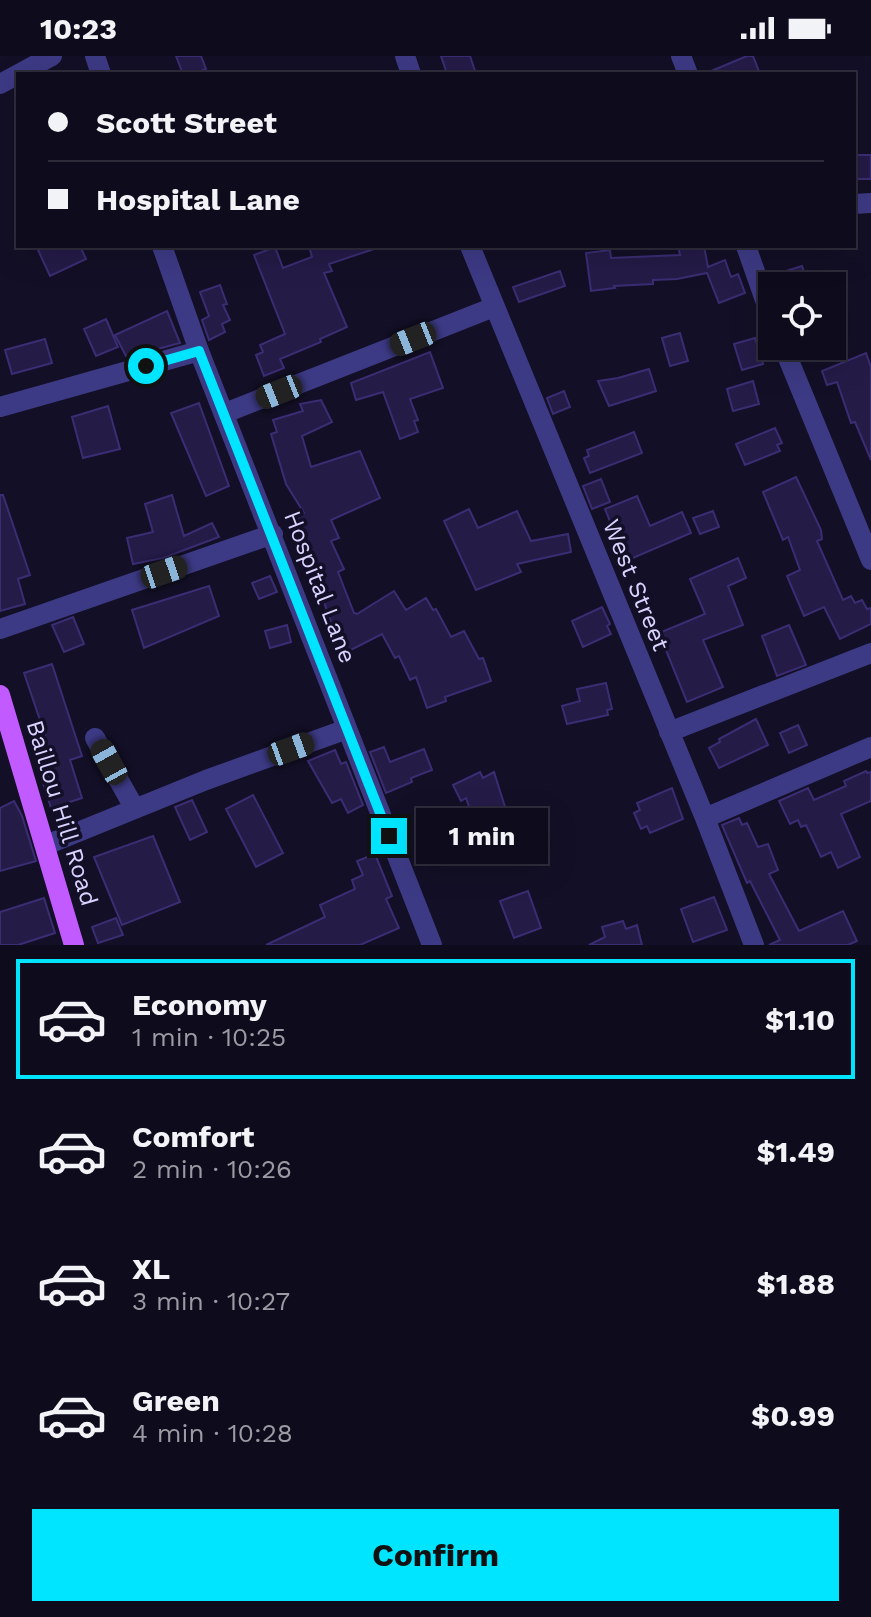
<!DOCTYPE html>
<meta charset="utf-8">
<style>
:root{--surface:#0e0b1c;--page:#171425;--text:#f1f3f6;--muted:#9b9ba3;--line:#2e2b3b;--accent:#00e5ff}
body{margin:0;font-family:"Work Sans",sans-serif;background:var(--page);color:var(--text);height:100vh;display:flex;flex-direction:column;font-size:30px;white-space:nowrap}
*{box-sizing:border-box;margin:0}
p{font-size:26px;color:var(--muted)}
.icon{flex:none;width:44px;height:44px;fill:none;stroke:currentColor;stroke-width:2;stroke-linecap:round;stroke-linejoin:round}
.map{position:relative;height:889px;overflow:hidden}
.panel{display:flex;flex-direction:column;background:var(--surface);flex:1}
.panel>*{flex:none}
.guide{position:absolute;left:16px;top:16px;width:840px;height:176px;border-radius:0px;box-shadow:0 8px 32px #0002,0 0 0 2px var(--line);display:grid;align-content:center;height:176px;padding:0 32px;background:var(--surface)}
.buttons{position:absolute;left:758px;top:216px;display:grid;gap:16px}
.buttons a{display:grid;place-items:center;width:88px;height:88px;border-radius:0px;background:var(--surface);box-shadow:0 8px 32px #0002,0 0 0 2px var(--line);font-size:40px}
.end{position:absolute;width:36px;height:36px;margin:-18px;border:10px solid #00e5ff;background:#111;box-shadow:0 0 0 4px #111}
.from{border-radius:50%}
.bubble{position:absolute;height:56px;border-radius:0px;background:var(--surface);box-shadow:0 8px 32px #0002,0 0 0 2px var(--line);font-size:26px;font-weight:700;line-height:56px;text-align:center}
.car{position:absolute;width:24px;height:48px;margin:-24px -12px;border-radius:10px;box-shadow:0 0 6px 2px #0007;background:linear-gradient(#222 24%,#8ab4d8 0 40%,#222 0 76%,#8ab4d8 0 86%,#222 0)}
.guide b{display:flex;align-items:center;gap:28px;height:76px;font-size:30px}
.guide b+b{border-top:2px solid var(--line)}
.guide i{width:20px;height:20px;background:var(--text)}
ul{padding:14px 0 0;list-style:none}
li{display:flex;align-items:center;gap:24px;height:120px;margin:0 16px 12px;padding:0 16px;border:4px solid transparent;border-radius:0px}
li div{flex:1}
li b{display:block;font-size:30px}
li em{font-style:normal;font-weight:700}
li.active{border-color:var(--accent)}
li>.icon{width:72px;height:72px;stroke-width:1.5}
.cta{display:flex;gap:16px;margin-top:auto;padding:16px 32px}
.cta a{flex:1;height:92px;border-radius:0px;background:var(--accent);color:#111;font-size:32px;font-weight:700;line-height:92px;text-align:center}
.status{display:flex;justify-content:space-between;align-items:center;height:56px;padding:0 40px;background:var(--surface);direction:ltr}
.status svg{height:22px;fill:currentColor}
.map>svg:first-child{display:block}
.building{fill:#241b47;stroke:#3b2d73;stroke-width:2}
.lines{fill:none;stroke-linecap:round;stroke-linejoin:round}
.minor{stroke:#3d3a85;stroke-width:20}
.major{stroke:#c25bff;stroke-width:20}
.route{stroke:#00e5ff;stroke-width:10}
.labels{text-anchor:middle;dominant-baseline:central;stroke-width:7;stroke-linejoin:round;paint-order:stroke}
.street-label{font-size:24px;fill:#d9d4ff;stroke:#130f26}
</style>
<div class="status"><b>10:23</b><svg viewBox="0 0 49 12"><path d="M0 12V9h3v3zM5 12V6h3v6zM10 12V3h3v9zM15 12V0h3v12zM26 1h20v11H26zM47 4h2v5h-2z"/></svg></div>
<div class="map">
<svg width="871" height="889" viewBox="0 0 871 889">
<rect width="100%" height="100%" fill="#130f26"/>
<path class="building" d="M176,0h25l5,13 -13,5h-10z
M441,0h29l6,18h-29z
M747,0h6l7,18h-56z
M854,99h17v24h-17z
M47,190h33l6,13 -36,17 -12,-26z
M309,190h64l1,3 -45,15 3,7 -8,2 23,54 -27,12 1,3 -41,17 4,9 -20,8 -8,-21 7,-3 -3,-7 25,-11 -31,-79 21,-8 8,21 29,-11z
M678,190h26l4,21 17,-7 6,17 7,-3 7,19 -26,10 -12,-30 -30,6 -24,1v4l-39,2 1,2 -24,3 -5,-38 24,-3 1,8 69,-3z
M802,210l7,20h-22l-4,-14z
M560,215l5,15 -46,16 -6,-15z
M220,229l7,19 -4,1 7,15 -8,4 3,8 -16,8 -7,-20 7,-4 -9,-24z
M167,255l13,32 -34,9 -1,-3 -18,9 -12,-23z
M106,263l12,28 -22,9 -12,-27z
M680,277l8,28 -18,5 -8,-28z
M755,282l8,26 -21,6 -8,-26z
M45,283l7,24 -40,11 -7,-24z
M430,296l13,36 -33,11 8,21 -4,1 4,11 -18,7 -17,-47 -27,8 -5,-17z
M866,297l5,14v93l-16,-38 -4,1 -14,-41 -10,3 -5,-14z
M649,313l7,22 -47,15 -11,-25 20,-3z
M753,325l6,23 -26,7 -6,-22z
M564,335l6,16 -17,7 -6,-16z
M321,344l11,22 -30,14 9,31 49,-16 20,47 -49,22 8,18 -8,3 13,28 -6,3 16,41 3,1 37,-23 12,19 20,-12 7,12 3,-1 15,28 13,-6 15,28 4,-1 8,23 -46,16 1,4 -19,7 -11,-31 -6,3 -11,-24 -4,2 -13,-24 -39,20 -14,-28 3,-1 -12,-34 2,-1 -11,-24 4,-2 -15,-35 2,-2 -5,-11 7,-3 -18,-29 -15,-50 6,-2 -4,-12 30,-9 -3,-7z
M199,347l30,83 -23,10 -35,-83z
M108,350l12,43 -37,9 -11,-41z
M775,372l7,15 -5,2 3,6 -35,14 -9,-21z
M634,376l8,21 -52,20 -6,-15 5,-2 -2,-6z
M796,421l25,53 1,9 -5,2 26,59 8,-4 4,7 7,-3 5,9 4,-1v16l-31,15 -16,-32 -20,9 -17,-40 13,-6 -12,-33 -5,3 -20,-48z
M601,423l9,23 -18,7 -9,-23z
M0,439h3l27,80 -12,4 7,25 -25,7z
M172,439l12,41 28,-13 7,14 -56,21 -30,6 -6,-26 26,-6 -8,-28z
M637,440l13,30 32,-14 9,21 -65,28 -21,-52z
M469,453l9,19 39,-17 14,30 37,-7 3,18 -54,12 4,8 -45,18 -32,-69z
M713,455l6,16 -19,7 -7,-16z
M738,502l8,20 -18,8 15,39 -40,15 20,47 -36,15 -28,-69 46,-19 -15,-35z
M270,520l7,16 -18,7 -7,-16z
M209,530l10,30 -75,32 -12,-38z
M602,551l8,17 -3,2 4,8 -28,13 -11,-26z
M73,561l11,27 -20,8 -12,-27z
M287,569l4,17 -21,6 -5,-17z
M789,569l17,40 -29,11 -15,-40z
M52,608l30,92 -12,4 12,38 -31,10 -8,-25 6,-2 -10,-44 6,-2 -21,-62z
M606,627l6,26 -5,1 1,5 -41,9 -5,-18 18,-5 -3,-12z
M756,663l12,26 -49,23 -10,-20 11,-6 -1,-3z
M798,669l9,20 -18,8 -9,-20z
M384,691l6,15 34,-13 8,21 -21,8 1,4 -26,11 -16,-41z
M335,694l6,14 5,-2 17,43 -15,8 -7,-14 -9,4 -24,-42z
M866,715l1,2 4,-1v29l-30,13 19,43 -22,11 -7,-16 -10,5 -15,-32 -5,2 -3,-7 -8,4 -11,-23 29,-13 6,12 32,-14 -2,-5z
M480,716l3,6 11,-6 13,41 -32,11 -9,-26 -5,3 -8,-16z
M672,732l11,31 -33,14 -3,-7 -6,3 -7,-16 6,-3 -3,-7z
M253,739l30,58 -27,14 -30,-58z
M192,744l15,32 -17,8 -15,-33z
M14,745l8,15 14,45 -36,10v-63z
M739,762l3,7 5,-2 11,24 10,-3 10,26 -9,4 30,57 44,-20 14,30 -9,4h-79l11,-5 -30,-59 -3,2 -25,-58z
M153,780l27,66 -58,23 -28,-68z
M375,798l17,42 -6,3 13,29 -39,17h-94l59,-28 -5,-12 35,-16 -3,-9 11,-5 -6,-14z
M528,835l13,37 -27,10 -14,-37z
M714,841l13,33 -34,12 -12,-33z
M44,842l11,35 -37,12h-18v-33z
M116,862l7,17 -25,8 -6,-16z
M623,865l3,8 11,-4 5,20h-53l16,-8 -3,-10z"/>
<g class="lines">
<path class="minor" d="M95,0l6,18
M405,0l6,18
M681,0l7,18
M0,28l52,-28
M854,148l17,-1
M162,190l37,105 233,594
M470,190l235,572 49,127
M746,190l26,74
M783,290l88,214
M0,351l199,-56
M225,357l269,-106
M0,573l273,-95
M669,676l202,-79
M95,682l40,71
M705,762l166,-71
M46,789l160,-65 141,-51"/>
<path class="major" d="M0,639l74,250"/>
</g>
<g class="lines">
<path class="route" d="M146,310l53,-15 190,485"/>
</g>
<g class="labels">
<g class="street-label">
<text transform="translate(636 529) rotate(68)">West Street</text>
<text transform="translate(320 531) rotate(69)">Hospital Lane</text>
<text transform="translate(62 757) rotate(73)">Baillou Hill Road</text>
</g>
</g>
</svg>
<div class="buttons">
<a><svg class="icon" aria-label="locate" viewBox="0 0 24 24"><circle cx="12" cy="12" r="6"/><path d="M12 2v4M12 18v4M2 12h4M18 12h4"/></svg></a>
</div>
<i class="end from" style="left:146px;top:310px"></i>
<i class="end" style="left:389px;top:780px"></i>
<div class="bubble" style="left:416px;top:752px;width:132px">1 min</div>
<i class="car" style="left:413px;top:283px;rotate:248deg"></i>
<i class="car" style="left:279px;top:336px;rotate:248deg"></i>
<i class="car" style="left:164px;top:516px;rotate:71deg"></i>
<i class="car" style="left:291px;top:693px;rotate:70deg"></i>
<i class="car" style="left:109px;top:706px;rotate:331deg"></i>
<div class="guide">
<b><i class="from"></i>Scott Street</b>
<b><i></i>Hospital Lane</b>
</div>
</div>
<section class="panel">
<ul>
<li class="active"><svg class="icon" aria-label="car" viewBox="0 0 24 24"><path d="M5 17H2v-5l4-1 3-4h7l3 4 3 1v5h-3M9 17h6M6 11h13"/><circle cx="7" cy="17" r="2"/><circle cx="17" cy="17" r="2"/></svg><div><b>Economy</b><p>1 min · 10:25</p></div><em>$1.10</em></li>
<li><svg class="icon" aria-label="car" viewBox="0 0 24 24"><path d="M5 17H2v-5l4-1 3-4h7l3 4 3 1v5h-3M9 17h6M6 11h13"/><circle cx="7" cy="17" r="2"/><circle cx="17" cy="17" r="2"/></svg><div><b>Comfort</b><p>2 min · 10:26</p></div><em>$1.49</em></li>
<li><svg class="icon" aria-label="car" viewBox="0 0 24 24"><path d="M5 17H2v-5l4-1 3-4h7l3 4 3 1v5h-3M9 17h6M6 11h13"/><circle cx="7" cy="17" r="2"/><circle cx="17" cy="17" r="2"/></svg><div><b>XL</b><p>3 min · 10:27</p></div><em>$1.88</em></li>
<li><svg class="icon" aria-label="car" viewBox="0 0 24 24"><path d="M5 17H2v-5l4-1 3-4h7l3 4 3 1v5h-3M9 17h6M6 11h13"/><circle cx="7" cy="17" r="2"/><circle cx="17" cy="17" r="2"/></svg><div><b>Green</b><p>4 min · 10:28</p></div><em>$0.99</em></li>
</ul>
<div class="cta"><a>Confirm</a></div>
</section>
